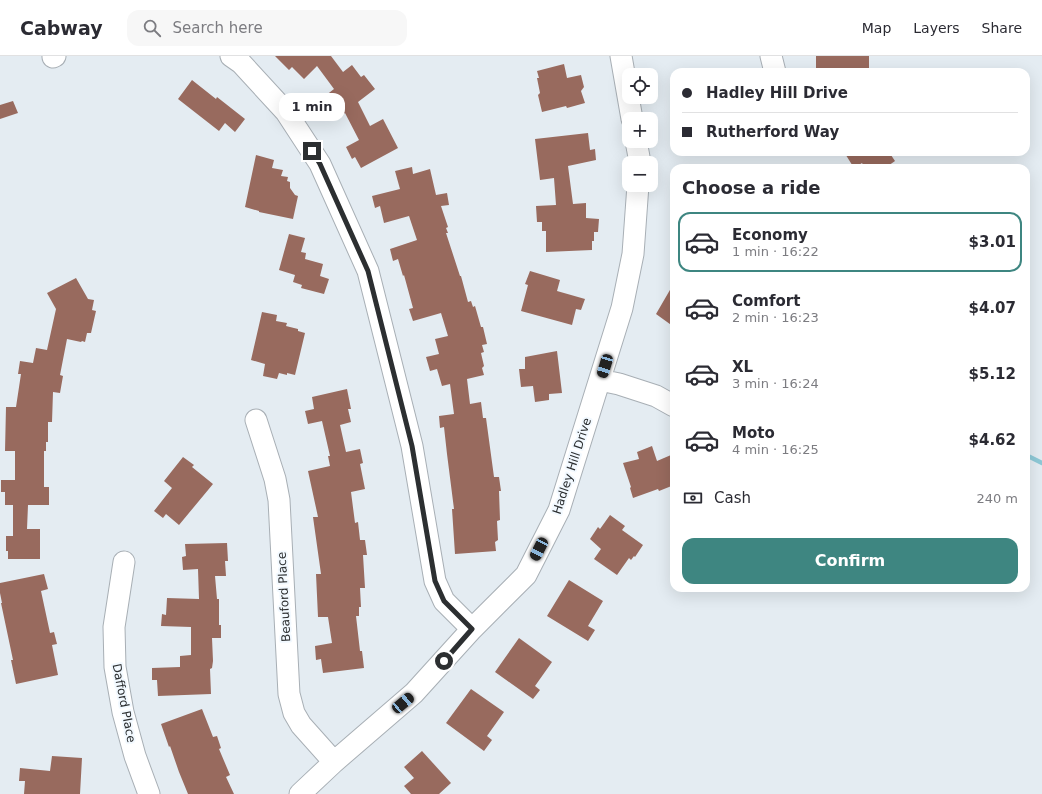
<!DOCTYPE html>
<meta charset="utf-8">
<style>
:root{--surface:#fff;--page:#f7f7f7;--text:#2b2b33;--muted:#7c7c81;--line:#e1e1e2;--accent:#3e8681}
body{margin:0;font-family:"DejaVu Sans",sans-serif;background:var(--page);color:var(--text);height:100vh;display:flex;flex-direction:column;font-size:15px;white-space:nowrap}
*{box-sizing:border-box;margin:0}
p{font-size:13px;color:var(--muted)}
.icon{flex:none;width:22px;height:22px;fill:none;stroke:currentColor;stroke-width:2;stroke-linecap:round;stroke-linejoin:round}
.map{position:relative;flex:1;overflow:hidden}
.panel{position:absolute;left:670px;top:108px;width:360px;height:428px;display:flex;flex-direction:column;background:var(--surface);border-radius:12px;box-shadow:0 4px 16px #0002}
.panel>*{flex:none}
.banner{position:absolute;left:670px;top:12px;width:360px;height:88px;border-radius:12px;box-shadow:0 4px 16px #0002;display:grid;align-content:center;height:88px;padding:0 12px;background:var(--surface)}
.tools{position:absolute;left:622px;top:12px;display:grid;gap:8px}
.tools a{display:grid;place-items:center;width:36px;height:36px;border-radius:8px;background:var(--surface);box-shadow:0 4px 16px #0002;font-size:20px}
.end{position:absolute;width:18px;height:18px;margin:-9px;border:5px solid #2c2f31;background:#fff;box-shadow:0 0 0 2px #fff}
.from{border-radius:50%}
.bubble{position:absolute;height:28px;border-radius:12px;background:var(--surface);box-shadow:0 4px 16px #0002;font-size:13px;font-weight:800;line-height:28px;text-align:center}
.car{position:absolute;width:12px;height:24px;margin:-12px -6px;border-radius:5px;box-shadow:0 0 3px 1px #0007;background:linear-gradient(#222 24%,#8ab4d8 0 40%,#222 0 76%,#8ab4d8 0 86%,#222 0)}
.banner b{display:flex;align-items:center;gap:14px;height:38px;font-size:15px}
.banner b+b{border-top:1px solid var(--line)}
.banner i{width:10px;height:10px;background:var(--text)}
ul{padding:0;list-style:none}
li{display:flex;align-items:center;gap:12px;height:60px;margin:0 8px 6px;padding:0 4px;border:2px solid transparent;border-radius:12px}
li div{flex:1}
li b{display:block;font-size:15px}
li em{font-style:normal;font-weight:800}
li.active{border-color:var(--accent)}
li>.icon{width:36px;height:36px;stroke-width:1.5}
h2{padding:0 12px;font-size:18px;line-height:48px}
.pay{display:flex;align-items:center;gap:10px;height:44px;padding:0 12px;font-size:15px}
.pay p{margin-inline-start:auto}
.action{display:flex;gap:8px;margin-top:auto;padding:8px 12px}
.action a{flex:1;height:46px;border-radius:12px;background:var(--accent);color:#fff;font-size:16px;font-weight:800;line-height:46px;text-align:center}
header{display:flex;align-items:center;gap:24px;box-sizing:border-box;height:56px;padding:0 20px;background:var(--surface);border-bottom:1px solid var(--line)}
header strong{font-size:19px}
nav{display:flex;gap:22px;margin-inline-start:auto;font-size:14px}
.search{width:280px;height:36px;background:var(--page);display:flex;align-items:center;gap:10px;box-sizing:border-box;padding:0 14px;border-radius:12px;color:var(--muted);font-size:15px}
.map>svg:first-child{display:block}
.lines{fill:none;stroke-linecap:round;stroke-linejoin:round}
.stream{stroke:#8ec9d7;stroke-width:4.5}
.building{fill:#986a5e}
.minor-casing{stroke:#a8afb5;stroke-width:23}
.minor{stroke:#fff;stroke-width:21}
.route{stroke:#2c2f31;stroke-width:5}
.labels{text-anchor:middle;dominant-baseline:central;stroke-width:4;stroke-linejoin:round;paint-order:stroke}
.street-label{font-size:12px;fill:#2c2f31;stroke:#f2f9ff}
</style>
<header>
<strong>Cabway</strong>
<div class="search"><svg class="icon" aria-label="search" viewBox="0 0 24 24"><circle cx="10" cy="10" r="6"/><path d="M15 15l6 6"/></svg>Search here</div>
<nav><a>Map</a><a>Layers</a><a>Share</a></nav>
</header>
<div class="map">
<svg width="1042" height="738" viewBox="0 0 1042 738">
<rect width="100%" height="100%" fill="#e4ecf2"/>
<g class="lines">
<path class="stream" d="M1026,399l16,8"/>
</g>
<path class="building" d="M275,0h56l12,16 9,-7 9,12 3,-2 11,14 -17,13 12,24 13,-7 15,29 -37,20 -6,-11 -3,2 -6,-12 13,-7 -14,-27 -5,3 -15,-20 9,-7 -17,-23 -13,13 -12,-12 -3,3z
M816,0h53v16h-32l-2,-3h-19z
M564,8l3,14 14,-3 3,12 -3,4 4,12 -18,5 -1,-2 -24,6 -4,-17 2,-2 -3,-15h2l-2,-7z
M192,24l24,19 1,-2 28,22 -10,13 -10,-9 -6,8 -41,-32z
M13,45l5,12 -18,6v-14z
M588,77l2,17 5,-1 1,11 -28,6 5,38 13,-1v15l13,1 -1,13h-4v9h-2v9l-46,2v-21h-4v-9h-5l-1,-16 20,-1 -2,-27 -14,2 -5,-41z
M844,96h45l6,9 -10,7h-20l-3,-5 -8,5z
M256,99l18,5 -2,8 11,2 -2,6 7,1 -1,4 3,1v6l5,7 3,1 -5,23 -34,-7v-1l-14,-4z
M412,111l1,7 17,-5 6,26 11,-2 2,12 -8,1 7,21 -2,1 2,5h-2l14,43h1l7,26 3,-1 2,6 2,-1 6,21h2l4,17 -5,1 2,7 -3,1 3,13 -2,2 2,7 -17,4 3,25 11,-2 2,16h3l8,59h5l2,14h-2l1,29 -3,1 1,19 -3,2 1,9 -41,3 -3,-45h2l-7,-55 -3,-27 -4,1 -1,-12 15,-2 -4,-30 -8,2 -5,-17 -7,2 -4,-14 13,-3 -4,-15 13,-3 -7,-23 -28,8 -4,-12 4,-1 -9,-33 -1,1 -5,-17 -5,2 -3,-12 27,-9 -8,-24 -25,7 -4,-17 -5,2 -3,-12 28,-7 -5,-18z
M289,178l16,4 -4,14 5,1 -1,6 18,5 -3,12 9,3 -5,15 -23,-6 1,-3 -9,-3 2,-7 -16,-5z
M530,215l30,9 -3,11 28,8 -4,11 -5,-1 -4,16 -51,-14 7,-26 -3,-1z
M76,222l12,21 6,1 -2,10 4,1 -5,22h-4l-2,9 -3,-1 -1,1 -14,-3 -7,36 3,1 -3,17 -7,-1 -1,30h-4v20h-2v9h-2v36h5v18h-21l-1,24h13v30h-32v-8h-2v-15h7v-31h-8v-13h-4v-12h14v-29h-10l1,-44h10l5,-33h-3l2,-13 13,2 3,-15 11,2 9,-41 -9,-16z
M674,227v44l-18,-13z
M262,256l15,3 -1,6 11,2 -1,3 12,3v2l7,2 -10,42 -8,-2v2l-8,-2 -2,6 -14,-3 2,-12 -14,-4z
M557,295l5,42 -13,1v6l-14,2 -2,-16 -12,1 -2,-18h6v-12z
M347,333l4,20h-3l3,13 -11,3 6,27 14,-3 3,14 -3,1 5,25 -14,3 4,31 3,-1 2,18h5l2,15h-4l2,33h-5l1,19h-2v9h-3l4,35h2l2,17 -41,5 -2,-14 -5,1 -1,-14 17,-3 -4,-26h-10l-2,-43h5l-8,-57h5l-10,-46 22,-5 -2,-10h2l-8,-35 -14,3 -3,-13 9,-2 -2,-12z
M652,390l5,15 14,-6 3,10v20l-15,6 -1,-2 -25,9 -3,-10 1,-1 -8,-24 16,-4 -2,-7z
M183,401l11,8 -2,2 21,17 -34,41 -13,-11 -3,4 -9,-7 18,-23 -8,-7z
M610,459l15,11 -3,4 21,15 -8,12 -1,-1 -3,4 -2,-2 -12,17 -23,-16 7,-10 -11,-10 8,-12 2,2z
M227,487l1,18h-3l1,15h-11l2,23h2v26h2v13h-9l1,23 -1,7 -2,1 1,25 -53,2 -1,-16h-5v-12l28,-1v-11l11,-1v-28l-30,-1 1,-12 4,1 1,-17 32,1 -1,-30 -15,1 -1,-13 4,-1 -1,-12z
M44,518l4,15 -7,2 9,42 4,-1 3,12 -5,1 6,30 -42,9 -5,-24h2l-12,-57h1l-2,-10v-10z
M569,524l34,21 -15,25 7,4 -7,11 -41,-25z
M519,582l33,24 -17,24 5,4 -7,9 -38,-27z
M471,633l33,23 -17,24 5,4 -8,11 -38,-28z
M202,653l11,28 4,-1 4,12 -2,1 11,26 -4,2 8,17h-46l-9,-22 -9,-26 -1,1 -8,-23z
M422,695l29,32 -12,11h-28l-7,-8 10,-8 -10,-11z
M52,700l30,2 -2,36h-56l1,-13h-6l1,-13 30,3z"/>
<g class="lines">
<g class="minor-casing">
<path id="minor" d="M231,0l10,7 45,49 34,52 48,107 44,175 23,135 9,20 28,28
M621,0l11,63
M771,0l4,16
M53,1l2,-1
M636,85l3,16v6
M600,324l19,4 37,12 18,10
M256,364l19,59 4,21 10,194 5,19 7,12 33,37
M124,506l-10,65 1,40 8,45 12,44 14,38
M300,738l34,-32 80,-69 58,-64 54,-54 33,-65 63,-202 11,-54 5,-69"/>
</g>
<use href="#minor" class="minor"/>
</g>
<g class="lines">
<path class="route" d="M312,95l8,13 48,107 44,175 23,135 9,20 28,28 -28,32"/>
</g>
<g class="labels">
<g class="street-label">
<text transform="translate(572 410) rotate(-72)">Hadley Hill Drive</text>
<text transform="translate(284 541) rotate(-93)">Beauford Place</text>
<text transform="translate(124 647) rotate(79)">Dafford Place</text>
</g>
</g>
</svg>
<div class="tools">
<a><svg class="icon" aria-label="locate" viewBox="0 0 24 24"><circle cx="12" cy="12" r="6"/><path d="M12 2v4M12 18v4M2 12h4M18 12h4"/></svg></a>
<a>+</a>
<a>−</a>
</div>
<i class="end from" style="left:444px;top:605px"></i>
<i class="end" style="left:312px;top:95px"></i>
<div class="bubble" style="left:279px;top:37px;width:66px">1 min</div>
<i class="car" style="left:605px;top:310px;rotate:197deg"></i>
<i class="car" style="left:539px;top:493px;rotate:207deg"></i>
<i class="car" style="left:403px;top:647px;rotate:50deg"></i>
<div class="banner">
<b><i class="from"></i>Hadley Hill Drive</b>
<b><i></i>Rutherford Way</b>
</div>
<section class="panel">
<h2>Choose a ride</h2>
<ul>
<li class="active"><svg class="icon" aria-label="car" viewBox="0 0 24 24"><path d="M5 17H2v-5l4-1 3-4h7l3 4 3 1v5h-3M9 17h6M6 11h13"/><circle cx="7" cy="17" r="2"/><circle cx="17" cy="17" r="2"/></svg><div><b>Economy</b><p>1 min · 16:22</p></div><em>$3.01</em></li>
<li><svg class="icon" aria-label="car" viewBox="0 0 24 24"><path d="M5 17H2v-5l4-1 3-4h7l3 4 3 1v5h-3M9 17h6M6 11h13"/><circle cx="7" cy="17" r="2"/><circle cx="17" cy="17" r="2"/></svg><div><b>Comfort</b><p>2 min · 16:23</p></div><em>$4.07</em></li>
<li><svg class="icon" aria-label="car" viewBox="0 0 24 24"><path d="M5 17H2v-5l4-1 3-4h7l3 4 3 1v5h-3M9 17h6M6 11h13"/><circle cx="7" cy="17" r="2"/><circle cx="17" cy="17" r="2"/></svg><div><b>XL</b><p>3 min · 16:24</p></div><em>$5.12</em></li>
<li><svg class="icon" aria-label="car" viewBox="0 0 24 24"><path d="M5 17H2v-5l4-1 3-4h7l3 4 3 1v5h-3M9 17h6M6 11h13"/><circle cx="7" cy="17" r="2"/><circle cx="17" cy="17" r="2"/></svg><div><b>Moto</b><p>4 min · 16:25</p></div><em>$4.62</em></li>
</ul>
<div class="pay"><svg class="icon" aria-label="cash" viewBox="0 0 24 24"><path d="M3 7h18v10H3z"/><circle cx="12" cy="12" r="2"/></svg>Cash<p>240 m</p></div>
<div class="action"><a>Confirm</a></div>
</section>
</div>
